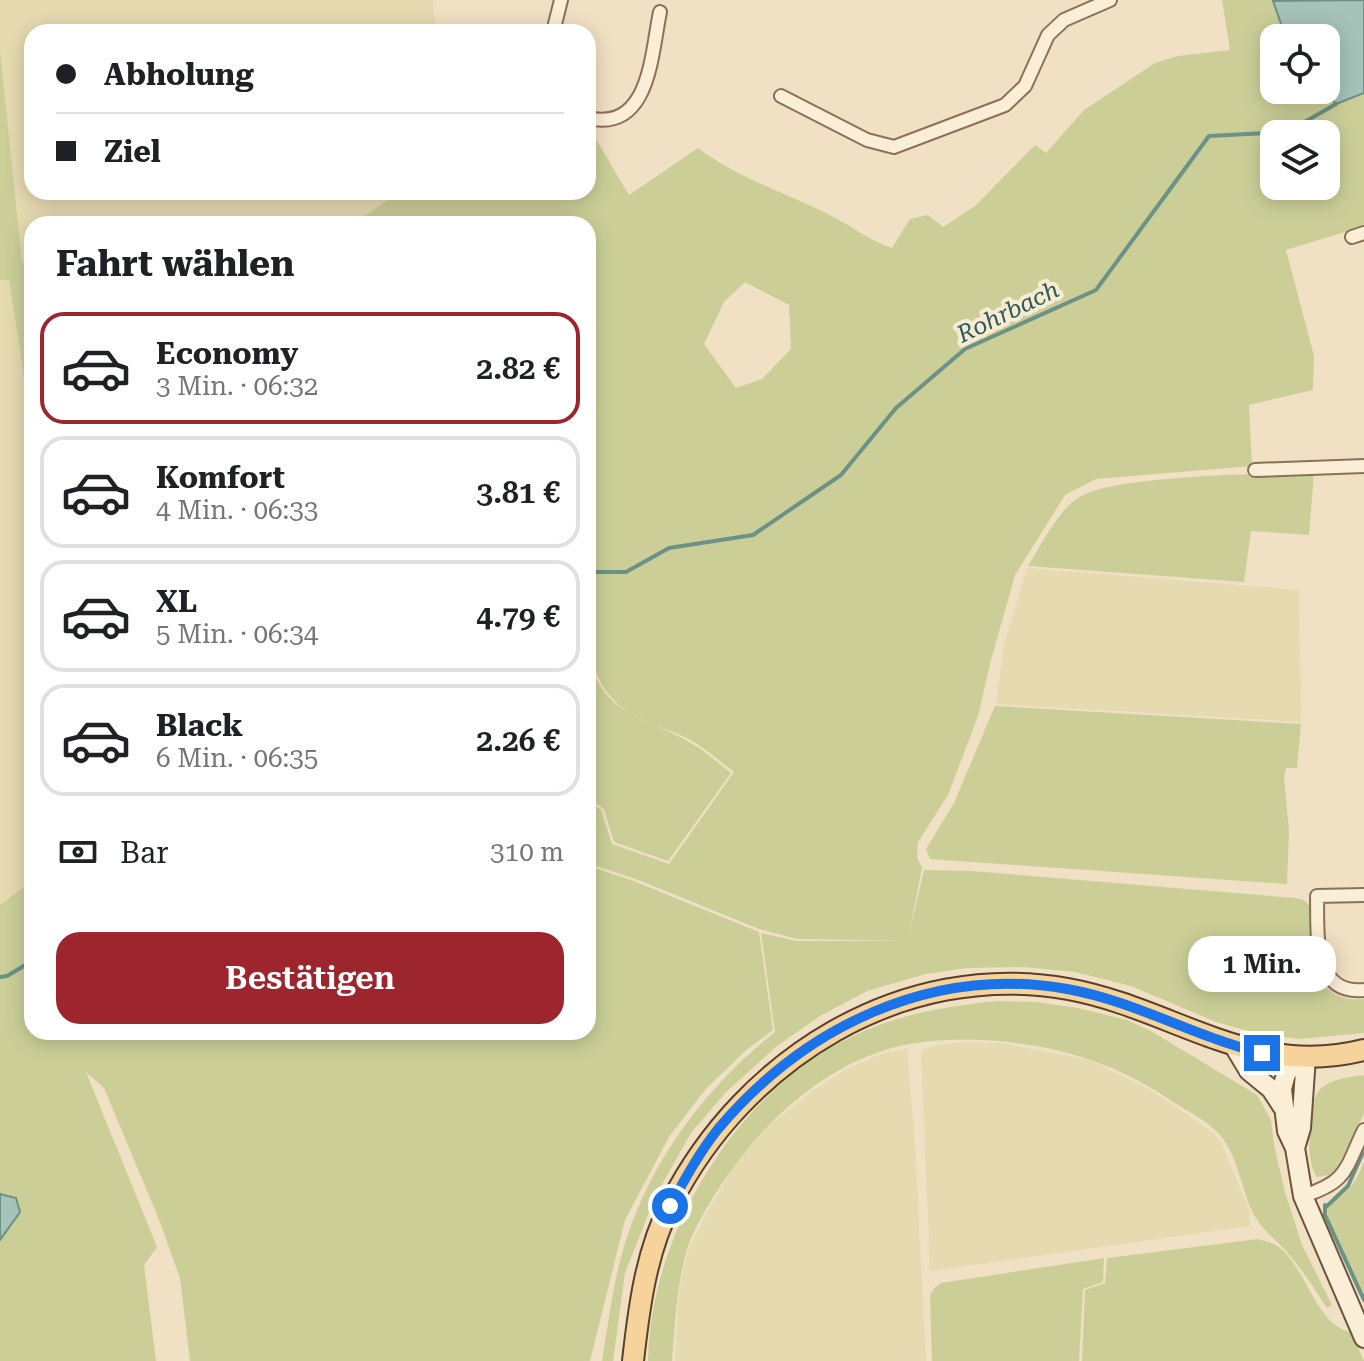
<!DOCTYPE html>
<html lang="de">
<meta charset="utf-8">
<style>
:root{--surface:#fff;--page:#f2f2f2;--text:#202124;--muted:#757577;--line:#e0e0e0;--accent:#9d262e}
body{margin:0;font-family:"Roboto Serif",serif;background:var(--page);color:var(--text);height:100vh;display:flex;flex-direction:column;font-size:30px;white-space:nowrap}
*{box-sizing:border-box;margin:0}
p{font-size:26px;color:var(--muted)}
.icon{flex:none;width:44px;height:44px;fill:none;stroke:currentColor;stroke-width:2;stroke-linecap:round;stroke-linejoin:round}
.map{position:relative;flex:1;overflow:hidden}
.details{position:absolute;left:24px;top:216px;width:572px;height:824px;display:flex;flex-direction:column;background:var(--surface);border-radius:24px;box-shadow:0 4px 20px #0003}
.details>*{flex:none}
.top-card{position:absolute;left:24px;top:24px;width:572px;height:176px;border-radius:24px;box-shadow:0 4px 20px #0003;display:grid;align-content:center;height:176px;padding:0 32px;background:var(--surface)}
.buttons{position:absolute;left:1260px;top:24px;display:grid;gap:16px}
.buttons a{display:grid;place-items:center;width:80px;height:80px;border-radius:16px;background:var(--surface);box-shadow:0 4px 20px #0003;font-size:40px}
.end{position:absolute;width:36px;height:36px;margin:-18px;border:10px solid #1a73e8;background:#fff;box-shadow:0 0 0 4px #fff}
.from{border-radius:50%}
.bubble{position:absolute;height:56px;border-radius:24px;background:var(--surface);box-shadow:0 4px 20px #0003;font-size:26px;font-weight:600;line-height:56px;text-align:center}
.top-card b{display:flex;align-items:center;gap:28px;height:76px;font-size:30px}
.top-card b+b{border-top:2px solid var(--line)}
.top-card i{width:20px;height:20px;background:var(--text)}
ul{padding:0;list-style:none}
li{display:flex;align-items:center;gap:24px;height:112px;margin:0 16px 12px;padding:0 16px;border:4px solid var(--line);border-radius:24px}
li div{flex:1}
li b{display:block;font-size:30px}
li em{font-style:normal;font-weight:600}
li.on{border-color:var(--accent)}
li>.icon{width:72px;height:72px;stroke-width:1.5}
h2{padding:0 32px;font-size:36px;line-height:96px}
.pay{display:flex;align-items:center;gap:20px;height:88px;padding:0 32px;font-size:30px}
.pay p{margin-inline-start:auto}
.cta{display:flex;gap:16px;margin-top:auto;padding:16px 32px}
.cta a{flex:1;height:92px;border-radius:24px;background:var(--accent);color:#fff;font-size:32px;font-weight:600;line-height:92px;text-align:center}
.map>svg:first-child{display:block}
.farmland{fill:#e6dab1}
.green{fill:#cbcf97;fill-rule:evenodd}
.water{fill:#a6c3b9;stroke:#6c9286;stroke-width:2}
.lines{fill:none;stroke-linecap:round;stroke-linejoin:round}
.stream{stroke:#6c9286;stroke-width:4}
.street-casing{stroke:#8c7159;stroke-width:16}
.secondary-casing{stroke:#6d523c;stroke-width:22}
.primary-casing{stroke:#593f2e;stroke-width:24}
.street{stroke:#faeed7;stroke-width:12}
.secondary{stroke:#faeed7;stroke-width:18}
.primary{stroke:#f5d39a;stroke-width:20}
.route{stroke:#1a73e8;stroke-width:10}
.labels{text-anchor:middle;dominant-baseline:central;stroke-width:8;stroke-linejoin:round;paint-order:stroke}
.water-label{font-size:24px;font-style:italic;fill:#2d5b56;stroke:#f7ebd4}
</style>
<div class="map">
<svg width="1364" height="1361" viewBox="0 0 1364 1361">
<rect width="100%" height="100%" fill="#f0e0c4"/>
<path class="farmland" d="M0,0h433l3,32h-404v160h367l-46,32h-321v39l-10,1 -22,-215z
M9,279l14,90 9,104v408l-32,24v-625z
M1027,568l272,22 2,132 -305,-18 8,-58z
M969,1042l32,1 88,17 60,29 64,43 8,10 29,70v14l-320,45 -9,-221 15,-5z
M907,1049l8,95 11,217h-251l4,-71 9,-40 17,-34 30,-52 37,-41 42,-33 32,-21 38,-16z"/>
<path class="green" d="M1222,0h142v226l-78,24 28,106 -1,34 -64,15 3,61 -156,13 -31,16 -50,80 -24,85 -13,56 -30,79 -30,47 -1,15 5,11 -13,66 15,-64 48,1 323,27c6,1 12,2 15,9 6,11 -1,26 1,37 4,34 15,58 53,55v34l-65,6 -43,-6 -40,-11 -85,-36 -56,-14 -52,-5 -56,1 -41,6 -59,17 -47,25 -43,30 -51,46 -35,41 -35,62 -31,78 -12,88h-11c7,-42 12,-87 26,-127 28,-81 81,-150 147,-202l-14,-99 36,8h112l-112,-2 -38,-10 -118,-48 -53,-18v-62l13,9 11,34 57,20 65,-92c-15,-11 -29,-24 -45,-33 -20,-10 -52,-18 -68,-32 -37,-32 -36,-82 -28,-127l-5,1v-357h-235l46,-32h189l2,-63 39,66 69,-47c42,32 93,46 139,71 19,10 34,22 55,29l18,-29 18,-4 15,12 32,-21 60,-61 11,8 38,-43 71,-47 23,-7 52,-6zM1274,38h52v52h-52zM1274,134h52v52h-52zM745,282l44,23 2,44 -29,30 -26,9 -32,-44 20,-42z
M0,49l22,214h10v210l-9,-104 -14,-89h-9z
M1314,472l-5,63 -58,-4 -7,51 -216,-16c14,-22 28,-53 50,-68 34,-23 189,-24 236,-26z
M588,653c13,64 57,62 103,90 14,8 27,20 40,30l-63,88 -54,-19 -10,-33 -16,-12z
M995,706l306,18 -4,44h-11l-2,10 5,54 -2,52 -357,-25 -4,-10 28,-46z
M588,866l43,14 128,52 14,98 -28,21 -40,39 -36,47 -44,83 -35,141h-400l-10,-83 -20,-56 -56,-134 -18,-16 71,175 -13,18 12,96h-156v-456l32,-24v151h556z
M998,1001l38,1 42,6 49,12 24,11 106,64 14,25 3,25 11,47 17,53 30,60 -5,3c-11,-17 -22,-34 -35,-50 -12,-16 -29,-26 -39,-45 -13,-26 -15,-61 -37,-82 -10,-10 -23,-17 -35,-24 -41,-28 -76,-45 -125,-57 -52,-12 -123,-16 -174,1 -73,24 -131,85 -170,148 -10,17 -21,36 -26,54 -10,36 -11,72 -14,108h-24c2,-126 88,-270 203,-324 47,-23 96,-31 147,-36z
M1364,1075v39l-27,54 -8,7 -12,2c-12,-13 -9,-70 1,-85 9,-13 32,-15 46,-17z
M1364,1161v136l-36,-80 -1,-7c18,-22 26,-18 37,-49z
M1258,1239c6,2 13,3 18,6 30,19 39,81 75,87l13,29h-282l3,-71 20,-7 2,-25z
M1104,1258l-1,24 -20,7 -4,72h-147l-2,-65 4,-8 7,-5z"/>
<path class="water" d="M1364,0v93l-28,11 -14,-14h4v-52h-40l-13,-37z
M0,1194l16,4 4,14 -20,28z"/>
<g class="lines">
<path class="stream" d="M588,572h38l43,-24 84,-13 88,-60 55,-67 69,-59 131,-59 113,-154 78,-4 49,-28
M0,977l7,-1 25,-15
M1325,1205v10l39,85
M1326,1207l22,-21 16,-36"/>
<g class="street-casing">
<path id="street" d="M553,32l8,-32
M781,96l86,44 27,7 111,-42 20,-19 23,-51 16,-15 46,-20
M588,118c62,14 63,-63 72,-106
M1352,237l12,-4
M1255,470l109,-4
M1364,895l-47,1c1,35 -6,99 47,94
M1303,1196c45,-14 42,-27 61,-66"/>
</g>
<g class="secondary-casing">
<path id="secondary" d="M1234,1046l15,25 22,18 11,17
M1297,1057l-11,17 -4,15 5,42 8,17 8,48 61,142
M1295,1148l6,-20 5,-71"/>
</g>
<g class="primary-casing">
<path id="primary" d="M633,1361c6,-54 13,-109 38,-158 73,-144 232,-244 397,-214 105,19 182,90 296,61"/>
</g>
<use href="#street" class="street"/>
<use href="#secondary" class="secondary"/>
<use href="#primary" class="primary"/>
</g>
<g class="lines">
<path class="route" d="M670,1206c15,-27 29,-53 48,-77 86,-102 213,-164 349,-140 68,12 128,48 195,64"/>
</g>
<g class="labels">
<g class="water-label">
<text transform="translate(1008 312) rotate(-26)">Rohrbach</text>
</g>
</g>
</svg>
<div class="buttons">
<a><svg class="icon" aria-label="locate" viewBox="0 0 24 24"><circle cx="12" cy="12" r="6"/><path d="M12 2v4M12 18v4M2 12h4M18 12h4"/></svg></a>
<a><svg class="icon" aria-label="layers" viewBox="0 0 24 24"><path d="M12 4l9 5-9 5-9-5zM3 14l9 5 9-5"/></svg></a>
</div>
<i class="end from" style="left:670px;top:1206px"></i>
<i class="end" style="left:1262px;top:1053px"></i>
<div class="bubble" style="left:1188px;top:936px;width:148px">1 Min.</div>
<div class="top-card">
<b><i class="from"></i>Abholung</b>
<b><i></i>Ziel</b>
</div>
<section class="details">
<h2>Fahrt wählen</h2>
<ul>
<li class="on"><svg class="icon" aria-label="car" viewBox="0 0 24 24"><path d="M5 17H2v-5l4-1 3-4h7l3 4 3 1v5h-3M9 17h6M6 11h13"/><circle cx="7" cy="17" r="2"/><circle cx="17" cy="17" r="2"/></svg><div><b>Economy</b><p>3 Min. · 06:32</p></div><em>2.82 €</em></li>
<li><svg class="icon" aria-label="car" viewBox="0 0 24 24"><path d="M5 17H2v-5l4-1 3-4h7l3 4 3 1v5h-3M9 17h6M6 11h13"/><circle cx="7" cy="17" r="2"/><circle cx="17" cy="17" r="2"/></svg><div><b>Komfort</b><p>4 Min. · 06:33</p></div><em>3.81 €</em></li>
<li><svg class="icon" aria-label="car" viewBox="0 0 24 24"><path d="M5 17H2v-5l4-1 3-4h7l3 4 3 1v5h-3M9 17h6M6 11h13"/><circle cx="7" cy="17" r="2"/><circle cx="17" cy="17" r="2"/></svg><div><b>XL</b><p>5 Min. · 06:34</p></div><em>4.79 €</em></li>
<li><svg class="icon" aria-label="car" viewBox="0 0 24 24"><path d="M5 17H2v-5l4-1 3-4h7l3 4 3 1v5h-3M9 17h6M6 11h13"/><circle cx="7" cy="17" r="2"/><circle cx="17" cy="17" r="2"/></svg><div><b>Black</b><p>6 Min. · 06:35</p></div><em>2.26 €</em></li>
</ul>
<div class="pay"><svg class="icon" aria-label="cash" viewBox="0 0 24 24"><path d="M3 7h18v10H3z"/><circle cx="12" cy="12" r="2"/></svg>Bar<p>310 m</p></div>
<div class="cta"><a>Bestätigen</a></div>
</section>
</div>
